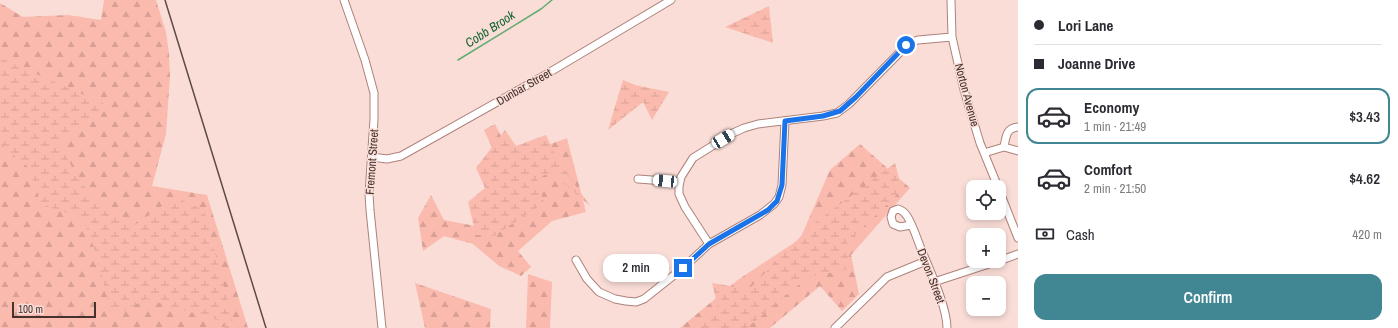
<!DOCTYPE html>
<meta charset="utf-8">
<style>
:root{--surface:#fff;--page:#f7f7f7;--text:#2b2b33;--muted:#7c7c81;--line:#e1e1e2;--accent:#418793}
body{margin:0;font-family:"Archivo Narrow",sans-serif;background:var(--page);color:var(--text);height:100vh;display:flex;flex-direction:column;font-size:15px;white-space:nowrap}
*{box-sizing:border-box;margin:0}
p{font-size:13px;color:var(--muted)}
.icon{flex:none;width:22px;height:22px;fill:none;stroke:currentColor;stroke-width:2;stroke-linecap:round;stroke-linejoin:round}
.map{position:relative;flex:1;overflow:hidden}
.drawer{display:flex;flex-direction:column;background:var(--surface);width:380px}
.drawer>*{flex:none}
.banner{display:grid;align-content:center;height:88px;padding:0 16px;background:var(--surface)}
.controls{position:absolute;left:966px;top:180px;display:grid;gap:8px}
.controls a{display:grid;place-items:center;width:40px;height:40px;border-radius:8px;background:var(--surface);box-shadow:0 2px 6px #0003;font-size:20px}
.scale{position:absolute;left:12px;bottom:10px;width:84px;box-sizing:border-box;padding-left:4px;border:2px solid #45322e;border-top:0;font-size:11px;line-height:14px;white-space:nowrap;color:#45322e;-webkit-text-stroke:3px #faddd7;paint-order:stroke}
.end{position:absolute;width:18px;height:18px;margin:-9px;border:5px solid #1a73e8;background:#fff;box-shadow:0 0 0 2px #fff}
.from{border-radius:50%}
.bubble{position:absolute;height:28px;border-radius:12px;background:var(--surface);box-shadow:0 2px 6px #0003;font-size:13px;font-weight:600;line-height:28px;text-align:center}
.car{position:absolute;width:12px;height:24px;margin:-12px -6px;border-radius:5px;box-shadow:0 0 3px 1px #0007;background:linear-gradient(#fff 24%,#345 0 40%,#fff 0 76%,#345 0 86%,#fff 0)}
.banner b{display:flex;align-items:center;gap:14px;height:38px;font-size:15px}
.banner b+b{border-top:1px solid var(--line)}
.banner i{width:10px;height:10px;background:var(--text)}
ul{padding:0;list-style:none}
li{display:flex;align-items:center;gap:12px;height:56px;margin:0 8px 6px;padding:0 8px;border:2px solid transparent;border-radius:12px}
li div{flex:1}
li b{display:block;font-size:15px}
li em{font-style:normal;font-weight:600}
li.active{border-color:var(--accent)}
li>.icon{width:36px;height:36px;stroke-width:1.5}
.pay{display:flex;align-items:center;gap:10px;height:44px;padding:0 16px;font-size:15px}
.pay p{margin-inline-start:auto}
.button{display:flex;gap:8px;margin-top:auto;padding:8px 16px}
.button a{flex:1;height:46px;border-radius:12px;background:var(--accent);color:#fff;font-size:16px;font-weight:600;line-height:46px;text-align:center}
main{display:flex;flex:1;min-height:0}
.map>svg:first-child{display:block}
.forest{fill:url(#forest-firs)}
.wetland{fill:url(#wetland-marsh)}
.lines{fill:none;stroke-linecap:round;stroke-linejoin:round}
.stream{stroke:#62ad72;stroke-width:1.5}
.street-casing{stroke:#ae827a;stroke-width:9}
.street{stroke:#fff;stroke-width:7}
.rail{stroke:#5e4a46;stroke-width:1.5}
.route{stroke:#1a73e8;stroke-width:5}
.labels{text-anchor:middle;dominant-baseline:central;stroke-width:3;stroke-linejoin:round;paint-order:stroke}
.street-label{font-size:12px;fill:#45322e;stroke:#faddd7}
.water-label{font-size:13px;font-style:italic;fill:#136532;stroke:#faddd7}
</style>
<main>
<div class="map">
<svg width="1018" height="328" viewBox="0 0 1018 328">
<defs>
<pattern id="forest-firs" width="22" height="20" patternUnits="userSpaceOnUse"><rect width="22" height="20" fill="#fbbaae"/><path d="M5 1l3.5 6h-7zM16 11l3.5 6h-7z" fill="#d8a096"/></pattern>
<pattern id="wetland-marsh" width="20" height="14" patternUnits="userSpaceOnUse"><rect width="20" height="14" fill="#fbbaae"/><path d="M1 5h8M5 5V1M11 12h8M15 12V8" fill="none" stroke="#d8a096"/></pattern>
</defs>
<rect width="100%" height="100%" fill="#faddd7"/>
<path class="forest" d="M104,0h52l10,32 3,21 1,23 -4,58 -14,52 55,9 41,133h-248v-325l23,14 45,-2 33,5z
M495,124l13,26 13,5 46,-17 19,74 -34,9 -34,30 13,16 -10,9 -22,-10 -26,-22 -29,-8 -21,15 -5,-33 13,-23 13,25 42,8 8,-76 -10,-22z
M860,144l50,44 -59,67 8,39 -17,17 -22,-25 -50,42h-90l59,-49 61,-40 30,-69z
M528,274l24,8 -2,46h-24z
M415,283l76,26 -1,19h-65z"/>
<path class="wetland" d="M769,6l4,37 -48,-16z
M0,58l107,47 -49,38 31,51 41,34 45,-31 29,13 31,118h-10l-1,-6 -78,-23 -33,18 -23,-83 -9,-16 -40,-14 -13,-37 -28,-23z
M623,80l12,5 34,7 -17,28 -9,-18 -35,28z
M505,130l11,16 30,-11 14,29 31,43 -40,-35 -14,7 7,24 -50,33 -18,-1 -8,-33 17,-14 -9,-20z
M895,163l7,27 -56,54 4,25 -42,8 -61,51h-53l24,-20 -6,-25 37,6 63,-64z"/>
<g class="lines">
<path class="stream" d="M458,60l83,-51 11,-9"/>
<g class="street-casing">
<path id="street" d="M344,0l21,60 9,33v26l-5,75 1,16 12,118
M951,0l1,37 12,53 16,53 18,44
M1004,147c2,-10 2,-19 14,-20
M984,153l20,-6 14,4
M372,157l15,2 14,-3 139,-78 131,-78
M638,179l41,3
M999,190l19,48
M911,225l-11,2 -7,-3 -2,-7 2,-6 5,-2c4,1 7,4 9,7 7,11 10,24 15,35 8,20 25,56 25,77
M709,244l-24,-37 -6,-13v-8l2,-9 12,-19 40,-25 11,-5 14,-4 65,-8 14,-3 12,-9 60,-61 9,-3 34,-3
M576,260l11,19 12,13 16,7 11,2 10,1 8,-3 39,-31 26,-24 51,-29 14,-11 5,-7 3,-12 3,-64
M999,261l19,-7
M934,282l64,-21
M835,328l52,-51 39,-16"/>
</g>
<use href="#street" class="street"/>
<path class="rail" d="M165,0l101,328"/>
</g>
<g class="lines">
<path class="route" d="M683,268l26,-24 59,-34 9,-9 5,-16 3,-64 38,-5 17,-5 16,-14 50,-52"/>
</g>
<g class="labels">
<g class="street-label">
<text transform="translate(524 87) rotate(-30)">Dunbar Street</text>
<text transform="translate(967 95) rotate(75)">Norton Avenue</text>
<text transform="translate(372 162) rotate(-86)">Fremont Street</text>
<text transform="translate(931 276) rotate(69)">Devon Street</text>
</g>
<g class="water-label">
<text transform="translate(490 29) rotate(-33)">Cobb Brook</text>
</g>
</g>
</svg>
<div class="controls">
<a><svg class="icon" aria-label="locate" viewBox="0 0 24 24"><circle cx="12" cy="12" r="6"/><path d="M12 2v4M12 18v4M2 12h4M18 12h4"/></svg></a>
<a>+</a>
<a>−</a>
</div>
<div class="scale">100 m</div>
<i class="end from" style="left:906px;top:45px"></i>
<i class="end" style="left:683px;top:268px"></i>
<div class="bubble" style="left:603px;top:254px;width:66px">2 min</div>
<i class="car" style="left:723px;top:139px;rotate:59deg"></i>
<i class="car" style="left:665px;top:181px;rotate:275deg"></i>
</div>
<section class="drawer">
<div class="banner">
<b><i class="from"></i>Lori Lane</b>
<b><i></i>Joanne Drive</b>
</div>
<ul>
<li class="active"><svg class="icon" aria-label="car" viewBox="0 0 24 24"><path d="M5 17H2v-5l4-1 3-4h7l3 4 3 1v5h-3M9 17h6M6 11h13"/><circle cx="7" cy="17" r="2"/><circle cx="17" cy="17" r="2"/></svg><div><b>Economy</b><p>1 min · 21:49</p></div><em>$3.43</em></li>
<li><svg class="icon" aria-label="car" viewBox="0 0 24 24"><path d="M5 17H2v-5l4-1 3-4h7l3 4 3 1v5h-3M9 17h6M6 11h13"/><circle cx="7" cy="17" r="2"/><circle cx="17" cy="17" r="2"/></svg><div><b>Comfort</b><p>2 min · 21:50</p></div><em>$4.62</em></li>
</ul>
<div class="pay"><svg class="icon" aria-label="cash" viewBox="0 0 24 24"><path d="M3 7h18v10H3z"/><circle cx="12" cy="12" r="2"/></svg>Cash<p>420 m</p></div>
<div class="button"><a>Confirm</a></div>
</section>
</main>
